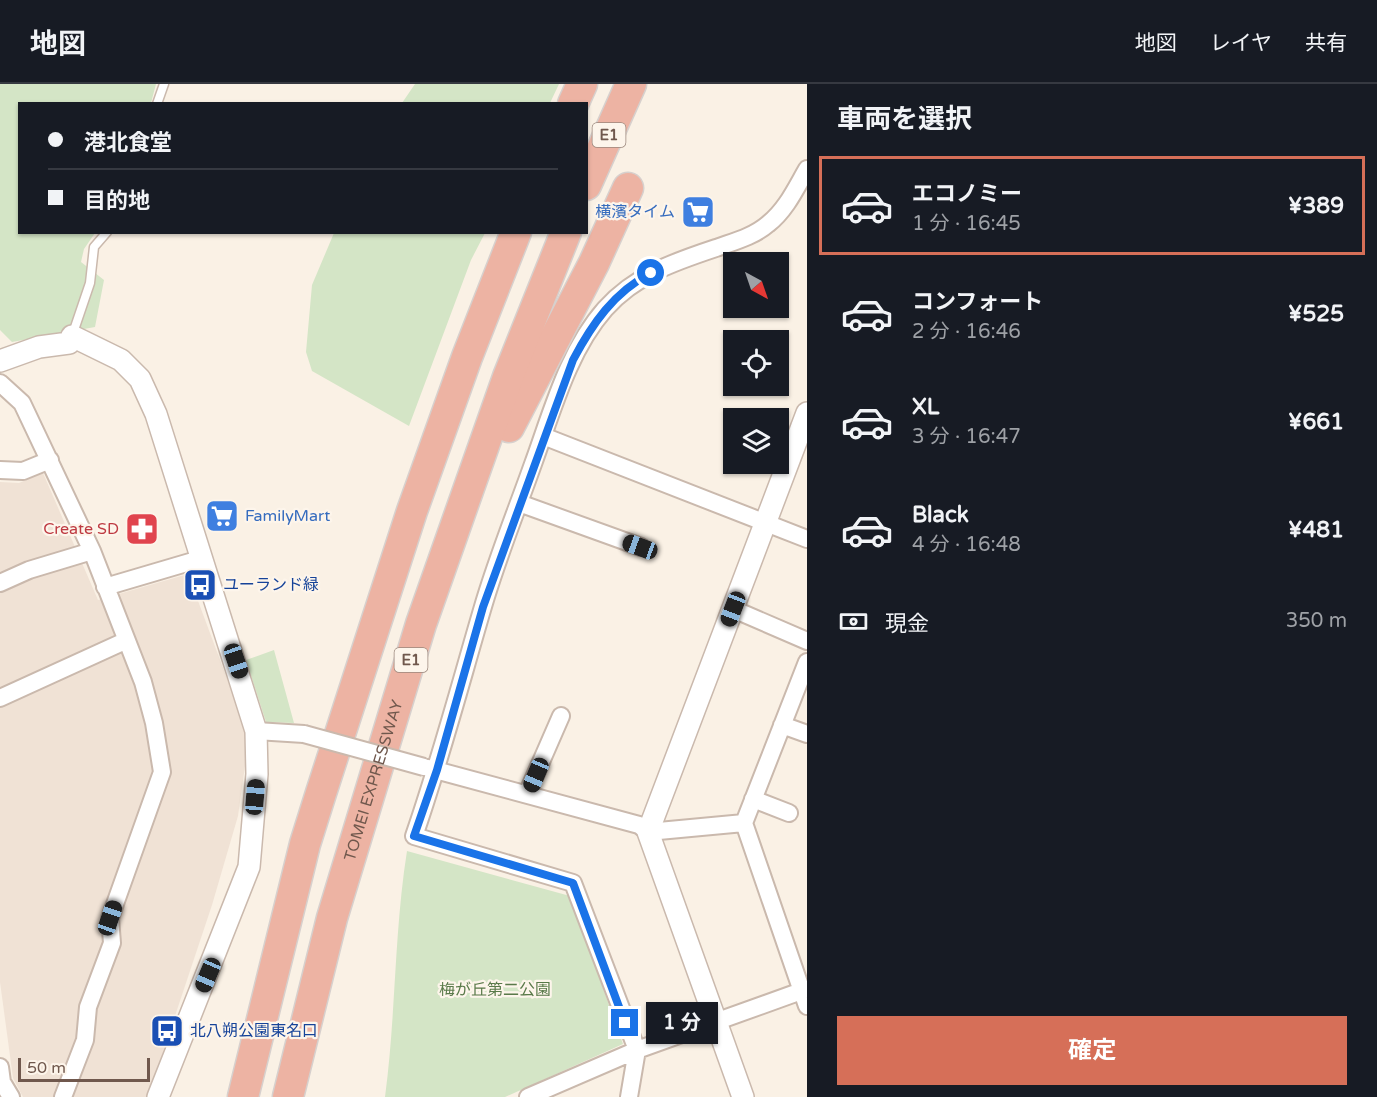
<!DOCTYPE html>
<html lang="ja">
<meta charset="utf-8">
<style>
:root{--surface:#171b24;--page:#242831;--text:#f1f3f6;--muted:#9ea1a6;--line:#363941;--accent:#d66f58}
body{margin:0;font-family:"Varela Round","Noto Sans JP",sans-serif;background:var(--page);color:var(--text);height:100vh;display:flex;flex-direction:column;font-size:22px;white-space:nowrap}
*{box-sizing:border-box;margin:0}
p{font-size:20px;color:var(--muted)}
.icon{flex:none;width:33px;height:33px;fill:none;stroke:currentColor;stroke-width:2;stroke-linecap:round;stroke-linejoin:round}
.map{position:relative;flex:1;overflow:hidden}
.panel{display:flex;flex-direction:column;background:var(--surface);width:570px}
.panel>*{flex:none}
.top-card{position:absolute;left:18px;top:18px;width:570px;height:132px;border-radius:0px;box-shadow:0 2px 4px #0004;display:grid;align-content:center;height:132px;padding:0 30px;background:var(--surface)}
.needle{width:39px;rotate:140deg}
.fabs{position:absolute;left:723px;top:168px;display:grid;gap:12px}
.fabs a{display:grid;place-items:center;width:66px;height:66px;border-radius:0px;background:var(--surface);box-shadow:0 2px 4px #0004;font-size:30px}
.scale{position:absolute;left:18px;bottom:15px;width:132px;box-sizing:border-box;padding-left:6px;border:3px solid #70584d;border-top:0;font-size:16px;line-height:21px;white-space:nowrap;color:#70584d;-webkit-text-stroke:4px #fdf5eb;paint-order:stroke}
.end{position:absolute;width:27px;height:27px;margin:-14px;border:8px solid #1a73e8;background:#fff;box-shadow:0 0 0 3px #fff}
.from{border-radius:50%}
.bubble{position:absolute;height:42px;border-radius:0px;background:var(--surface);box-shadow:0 2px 4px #0004;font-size:20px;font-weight:700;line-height:42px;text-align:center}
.car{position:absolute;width:18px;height:36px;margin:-18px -9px;border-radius:8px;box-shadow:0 0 4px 2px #0007;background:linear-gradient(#222 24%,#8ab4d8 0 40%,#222 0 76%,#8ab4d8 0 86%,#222 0)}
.top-card b{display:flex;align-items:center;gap:21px;height:57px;font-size:22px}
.top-card b+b{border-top:2px solid var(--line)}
.top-card i{width:15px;height:15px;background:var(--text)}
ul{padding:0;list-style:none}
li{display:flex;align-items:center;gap:18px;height:99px;margin:0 12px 9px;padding:0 18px;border:3px solid transparent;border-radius:0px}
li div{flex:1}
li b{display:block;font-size:22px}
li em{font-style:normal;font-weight:700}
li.on{border-color:var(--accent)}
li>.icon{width:54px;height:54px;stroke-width:1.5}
h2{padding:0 30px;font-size:27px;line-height:72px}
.pay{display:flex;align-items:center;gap:15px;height:66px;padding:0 30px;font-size:22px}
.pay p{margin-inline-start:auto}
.primary-button{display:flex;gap:12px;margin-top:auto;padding:12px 30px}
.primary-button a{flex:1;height:69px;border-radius:0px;background:var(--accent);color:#fff;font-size:24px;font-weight:700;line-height:69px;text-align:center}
header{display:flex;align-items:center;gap:36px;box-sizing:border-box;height:84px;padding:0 30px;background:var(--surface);border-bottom:2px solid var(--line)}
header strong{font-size:28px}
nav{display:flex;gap:33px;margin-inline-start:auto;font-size:21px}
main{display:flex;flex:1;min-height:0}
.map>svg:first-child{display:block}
.residential{fill:#f0e2d5}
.green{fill:#d4e5c6}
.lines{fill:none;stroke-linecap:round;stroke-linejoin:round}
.service-casing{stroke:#cab9ad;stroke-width:11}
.minor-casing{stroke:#cab9ad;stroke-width:20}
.tertiary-casing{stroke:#cab9ad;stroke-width:24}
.motorway-casing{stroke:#d7d0cd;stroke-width:33}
.service{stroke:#fff;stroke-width:8}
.minor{stroke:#fff;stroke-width:16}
.tertiary{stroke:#fff;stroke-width:21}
.motorway{stroke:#edb3a3;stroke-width:30}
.minor-bridge-casing{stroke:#cab9ad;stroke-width:20;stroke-linecap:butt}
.minor-bridge{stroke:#fff;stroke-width:16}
.route{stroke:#1a73e8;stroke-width:8}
.labels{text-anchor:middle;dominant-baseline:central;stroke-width:4.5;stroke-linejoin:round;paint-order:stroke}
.shield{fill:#fdf5eb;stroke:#9a877c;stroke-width:1.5}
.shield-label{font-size:15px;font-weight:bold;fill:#70584d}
.shop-label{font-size:16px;fill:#366cbe;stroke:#fdf5eb;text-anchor:end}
.health-label{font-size:16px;fill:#be3a42;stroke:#fdf5eb;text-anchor:end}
.transit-label{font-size:16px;fill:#164399;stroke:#fdf5eb;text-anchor:start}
.street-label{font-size:16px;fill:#70584d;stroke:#fdf5eb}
.park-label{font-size:16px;fill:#5a7a4a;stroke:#fdf5eb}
</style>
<header>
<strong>地図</strong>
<nav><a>地図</a><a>レイヤ</a><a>共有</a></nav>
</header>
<main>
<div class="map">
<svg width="807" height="1013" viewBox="0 0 807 1013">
<rect width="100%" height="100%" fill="#faf1e5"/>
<path class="residential" d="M43,389l55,127 90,-26 57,153v39l-7,50 -26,89 -64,192h-125l-10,-19 -13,-96v-500l19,1z"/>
<path class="green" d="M0,0h156l-5,19 -131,1v128l75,1 -11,16 -3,13 23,18 -9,47 -83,15 -12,-12z
M415,0h144l-9,19h-148z
M334,149h151l-14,27 -62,166 -97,-55 -6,-19 6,-67z
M274,566l20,73 -28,-1 -20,-62z
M407,767l163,45 53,148 -118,53h-120c11,-82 9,-164 22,-246z"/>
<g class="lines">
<g class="service-casing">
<path id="service" d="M157,20l7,-20
M72,252l18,-53 4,-36 13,-15"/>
</g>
<g class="minor-casing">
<path id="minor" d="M0,299l22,20 70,148 51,131 11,41 8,49 -52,146 2,25 -24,64 -3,33 -22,57
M543,352l264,103
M0,386l23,1 27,-11
M519,419l122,44
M0,499l29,-13 63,-19
M105,503l95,-28
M733,525l74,32
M807,578l-63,161 63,183
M0,614l125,-57
M782,641l25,9
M256,647l48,3
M428,684l211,57 9,7 96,-9
M527,710l34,-78
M753,715l36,14
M0,983l2,15 9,15
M528,1013l109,-47 170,-61
M629,1013l8,-47 -64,-167 -159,-47c26,-75 46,-151 68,-226 14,-49 34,-98 51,-146 19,-52 35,-113 72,-155 31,-35 72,-48 114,-62 17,-6 35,-11 49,-23 18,-14 28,-36 39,-55"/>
</g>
<g class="tertiary-casing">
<path id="tertiary" d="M0,277l39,-14 30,-4 3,-7 49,24 19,19 16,35 100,317 1,43 -8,93 -91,230
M743,1013l-95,-265 159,-419"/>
</g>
<g class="motorway-casing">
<g id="motorway">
<path d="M573,20l9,-20"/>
<path d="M586,101l45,-101"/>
<path d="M509,343l85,-164 34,-75"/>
<path d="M243,1013l62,-253 16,-51 91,-282 55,-154 49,-125"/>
<path id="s1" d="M288,1013l44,-179 89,-294 87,-247 58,-145"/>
</g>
</g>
<use href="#service" class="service"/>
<use href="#minor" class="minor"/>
<use href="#tertiary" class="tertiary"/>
<use href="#motorway" class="motorway"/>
<g class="minor-bridge-casing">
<path id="minor-bridge" d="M304,650l120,33"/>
</g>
<use href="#minor-bridge" class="minor-bridge"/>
</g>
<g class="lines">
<path class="route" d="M625,939l-52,-140 -159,-47 23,-66 46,-163 90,-247c19,-36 41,-68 78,-87"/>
</g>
<defs>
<g id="supermarket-square" transform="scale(1.725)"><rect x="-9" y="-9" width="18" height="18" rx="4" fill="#3f7fe0" stroke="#fdf5eb"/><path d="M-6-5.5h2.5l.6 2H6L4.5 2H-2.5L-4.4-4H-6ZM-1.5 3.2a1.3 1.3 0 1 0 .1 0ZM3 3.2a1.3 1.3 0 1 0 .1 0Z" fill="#fff"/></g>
<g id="pharmacy-square" transform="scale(1.725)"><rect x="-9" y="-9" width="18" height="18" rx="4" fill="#e0444e" stroke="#fdf5eb"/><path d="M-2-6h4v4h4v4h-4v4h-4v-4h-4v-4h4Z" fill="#fff"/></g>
<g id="bus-square" transform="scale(1.725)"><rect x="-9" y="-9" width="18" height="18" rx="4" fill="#1a4fb4" stroke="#fdf5eb"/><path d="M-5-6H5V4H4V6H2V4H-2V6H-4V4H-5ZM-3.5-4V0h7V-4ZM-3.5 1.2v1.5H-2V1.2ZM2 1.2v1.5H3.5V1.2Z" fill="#fff"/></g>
</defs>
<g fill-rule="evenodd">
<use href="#supermarket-square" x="698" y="128"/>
<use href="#supermarket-square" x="222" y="432"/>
<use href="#pharmacy-square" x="142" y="445"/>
<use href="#bus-square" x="200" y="501"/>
<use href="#bus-square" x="167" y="947"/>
</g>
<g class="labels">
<g class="shield">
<rect x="592.5" y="39" width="33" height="24" rx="4.5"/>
<rect x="394.5" y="564" width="33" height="24" rx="4.5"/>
</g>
<g class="shield-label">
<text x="609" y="51">E1</text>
<text x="411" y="576">E1</text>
</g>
<g class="shop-label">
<text x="675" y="128">横濱タイム</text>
<text x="245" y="432" text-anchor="start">FamilyMart</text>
</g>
<g class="health-label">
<text x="119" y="445">Create SD</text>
</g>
<g class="transit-label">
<text x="223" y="501">ユーランド緑</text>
<text x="190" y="947">北八朔公園東名口</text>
</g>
<g class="street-label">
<text stroke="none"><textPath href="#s1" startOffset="328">TOMEI EXPRESSWAY</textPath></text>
</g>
<g class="park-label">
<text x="495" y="906">梅が丘第二公園</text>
</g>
</g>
</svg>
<div class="fabs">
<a><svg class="needle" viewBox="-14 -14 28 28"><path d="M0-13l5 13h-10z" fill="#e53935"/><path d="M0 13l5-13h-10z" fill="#9ea1a6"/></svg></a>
<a><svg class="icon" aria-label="locate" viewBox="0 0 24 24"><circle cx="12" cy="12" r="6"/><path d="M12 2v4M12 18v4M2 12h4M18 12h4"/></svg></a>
<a><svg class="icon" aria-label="layers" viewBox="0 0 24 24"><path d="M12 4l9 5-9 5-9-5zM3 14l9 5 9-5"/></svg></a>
</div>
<div class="scale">50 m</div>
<i class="end from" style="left:651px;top:189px"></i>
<i class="end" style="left:625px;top:939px"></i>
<div class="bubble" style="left:646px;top:918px;width:72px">1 分</div>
<i class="car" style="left:640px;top:463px;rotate:290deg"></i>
<i class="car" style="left:733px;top:525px;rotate:201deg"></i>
<i class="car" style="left:236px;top:577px;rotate:161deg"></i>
<i class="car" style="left:536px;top:691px;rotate:203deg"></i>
<i class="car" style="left:255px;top:713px;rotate:5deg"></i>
<i class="car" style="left:110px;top:834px;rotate:19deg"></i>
<i class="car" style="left:208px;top:891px;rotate:203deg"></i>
<div class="top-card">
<b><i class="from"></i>港北食堂</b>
<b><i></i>目的地</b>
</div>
</div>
<section class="panel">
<h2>車両を選択</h2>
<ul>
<li class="on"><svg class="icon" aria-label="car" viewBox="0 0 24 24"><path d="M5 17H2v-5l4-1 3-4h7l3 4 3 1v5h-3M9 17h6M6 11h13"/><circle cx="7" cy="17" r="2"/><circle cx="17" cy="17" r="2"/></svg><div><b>エコノミー</b><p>1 分 · 16:45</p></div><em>¥389</em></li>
<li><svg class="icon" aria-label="car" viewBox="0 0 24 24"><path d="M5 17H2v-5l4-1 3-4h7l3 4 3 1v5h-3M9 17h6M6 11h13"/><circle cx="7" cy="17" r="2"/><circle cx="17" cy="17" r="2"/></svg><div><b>コンフォート</b><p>2 分 · 16:46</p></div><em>¥525</em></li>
<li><svg class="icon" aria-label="car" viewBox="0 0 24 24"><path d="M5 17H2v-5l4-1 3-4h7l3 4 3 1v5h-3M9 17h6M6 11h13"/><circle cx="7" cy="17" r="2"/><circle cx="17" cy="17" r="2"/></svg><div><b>XL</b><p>3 分 · 16:47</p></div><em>¥661</em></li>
<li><svg class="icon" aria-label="car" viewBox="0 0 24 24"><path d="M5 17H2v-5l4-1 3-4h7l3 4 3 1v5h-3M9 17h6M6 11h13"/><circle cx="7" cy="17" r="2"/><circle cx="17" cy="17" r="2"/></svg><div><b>Black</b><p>4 分 · 16:48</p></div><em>¥481</em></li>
</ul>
<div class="pay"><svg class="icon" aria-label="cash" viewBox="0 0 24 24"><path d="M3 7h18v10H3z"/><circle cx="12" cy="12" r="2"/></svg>現金<p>350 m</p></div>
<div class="primary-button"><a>確定</a></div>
</section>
</main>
